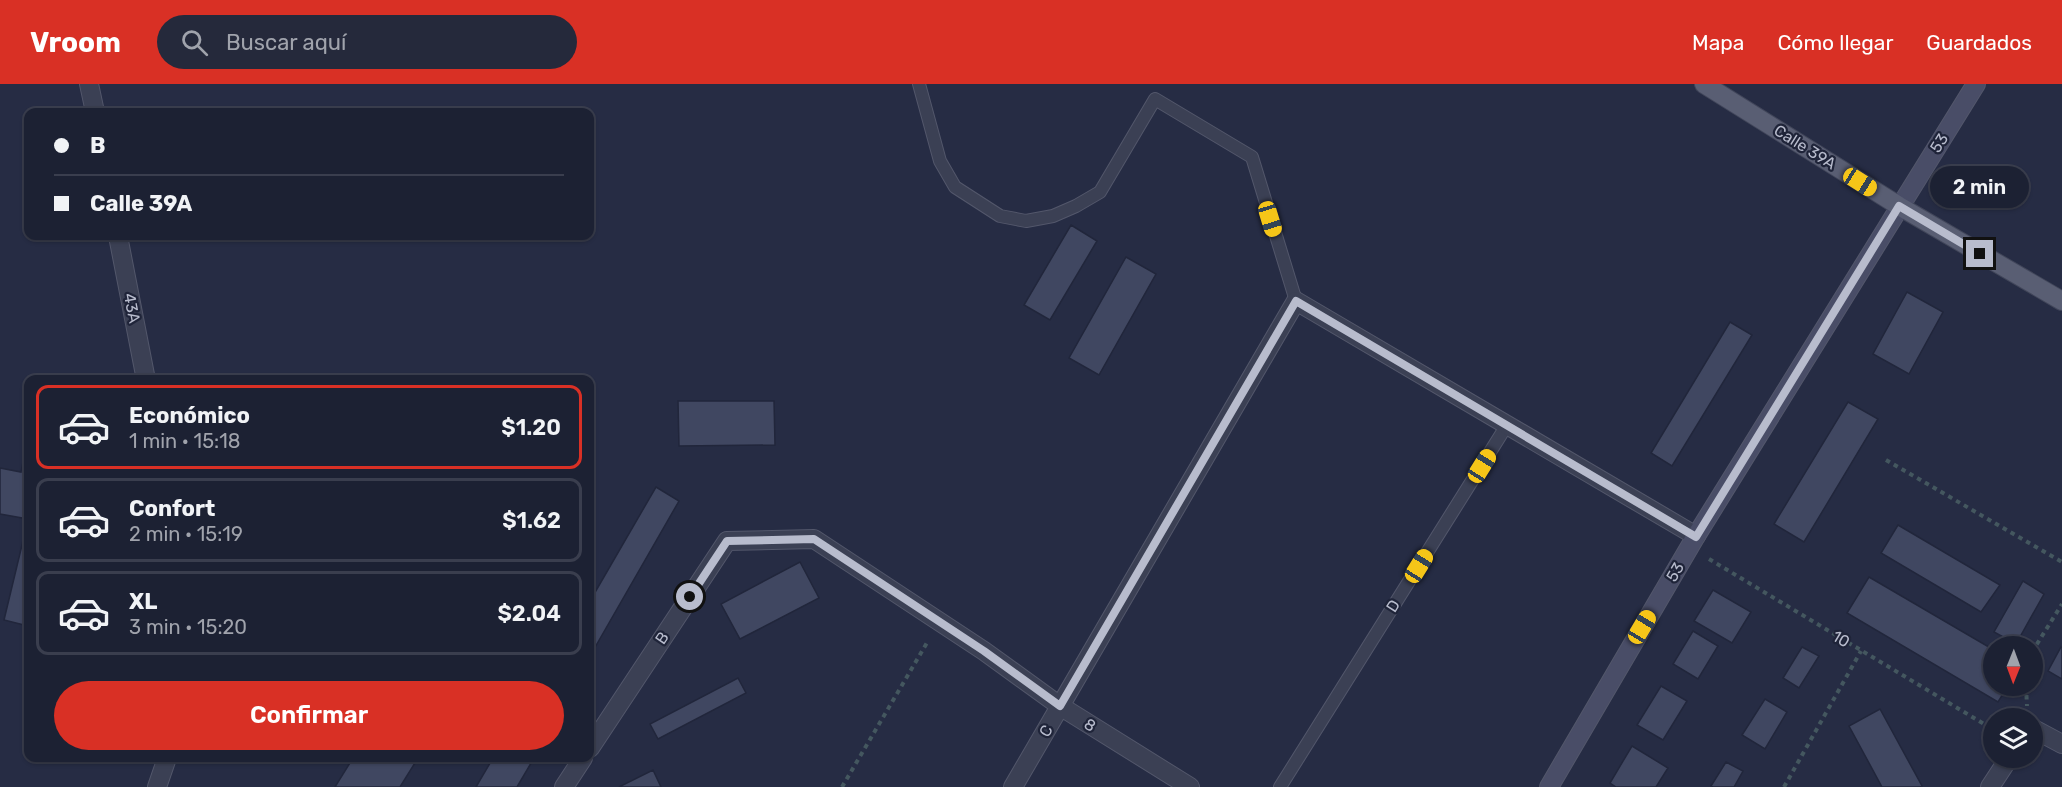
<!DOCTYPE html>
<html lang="es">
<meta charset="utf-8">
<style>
:root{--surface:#1c2133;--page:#25293b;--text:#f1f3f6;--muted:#a0a3ac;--line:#3a3e4e;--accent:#d93025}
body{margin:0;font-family:Rubik,sans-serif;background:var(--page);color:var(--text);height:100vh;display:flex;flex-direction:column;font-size:22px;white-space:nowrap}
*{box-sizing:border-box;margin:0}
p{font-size:20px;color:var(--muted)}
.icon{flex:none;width:33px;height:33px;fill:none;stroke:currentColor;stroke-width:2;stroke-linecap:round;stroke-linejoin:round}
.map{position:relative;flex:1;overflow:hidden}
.drawer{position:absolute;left:24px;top:291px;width:570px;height:387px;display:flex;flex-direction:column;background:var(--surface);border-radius:12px;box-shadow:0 2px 4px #0004,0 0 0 2px var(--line)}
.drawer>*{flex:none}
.top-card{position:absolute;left:24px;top:24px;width:570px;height:132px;border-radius:12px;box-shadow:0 2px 4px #0004,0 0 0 2px var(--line);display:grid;align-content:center;height:132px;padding:0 30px;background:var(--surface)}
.needle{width:39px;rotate:181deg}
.fabs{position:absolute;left:1983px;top:552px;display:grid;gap:12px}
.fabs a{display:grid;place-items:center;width:60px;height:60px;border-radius:50%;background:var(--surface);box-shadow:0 2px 4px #0004,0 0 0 2px var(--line);font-size:30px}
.end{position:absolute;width:27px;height:27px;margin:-14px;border:8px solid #b8bccd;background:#111;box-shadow:0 0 0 3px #111}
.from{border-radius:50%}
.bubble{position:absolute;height:42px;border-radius:21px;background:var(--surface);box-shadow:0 2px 4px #0004,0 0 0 2px var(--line);font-size:20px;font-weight:600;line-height:42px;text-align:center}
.car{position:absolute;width:18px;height:36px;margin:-18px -9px;border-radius:8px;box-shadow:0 0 4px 2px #0007;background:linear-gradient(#f5c518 24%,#345 0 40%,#f5c518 0 76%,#345 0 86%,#f5c518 0)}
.top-card b{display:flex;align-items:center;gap:21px;height:57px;font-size:22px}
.top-card b+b{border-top:2px solid var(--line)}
.top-card i{width:15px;height:15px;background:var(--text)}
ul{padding:10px 0 0;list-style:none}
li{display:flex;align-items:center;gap:18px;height:84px;margin:0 12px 9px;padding:0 18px;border:3px solid var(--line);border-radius:12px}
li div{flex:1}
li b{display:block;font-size:22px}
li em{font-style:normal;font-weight:600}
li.active{border-color:var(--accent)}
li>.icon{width:54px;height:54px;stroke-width:1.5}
.cta{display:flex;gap:12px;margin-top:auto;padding:12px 30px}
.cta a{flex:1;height:69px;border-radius:36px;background:var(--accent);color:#fff;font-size:24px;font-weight:600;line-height:69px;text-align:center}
header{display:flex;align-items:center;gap:36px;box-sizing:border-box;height:84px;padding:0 30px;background:var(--accent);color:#fff}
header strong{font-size:28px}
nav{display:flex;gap:33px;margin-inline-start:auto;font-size:21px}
.search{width:420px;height:54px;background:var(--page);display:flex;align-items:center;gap:15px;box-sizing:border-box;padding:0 21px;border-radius:33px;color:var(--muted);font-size:22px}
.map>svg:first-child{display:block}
.building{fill:#404761;stroke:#21263b;stroke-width:1.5}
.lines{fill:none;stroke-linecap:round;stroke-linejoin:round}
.lane-casing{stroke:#53576b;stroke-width:14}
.street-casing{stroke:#53576b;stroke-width:20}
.secondary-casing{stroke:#53576b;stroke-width:20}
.primary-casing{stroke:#41465a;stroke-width:20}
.path{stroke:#44575f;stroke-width:4;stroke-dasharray:4.5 4.5;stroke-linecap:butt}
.lane{stroke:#3b4054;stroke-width:12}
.street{stroke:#3b4054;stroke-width:18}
.secondary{stroke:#494d67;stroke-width:18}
.primary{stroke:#595e73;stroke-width:18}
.route{stroke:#b8bccd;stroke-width:8}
.labels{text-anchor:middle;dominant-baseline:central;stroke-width:4.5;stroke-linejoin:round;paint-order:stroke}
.street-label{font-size:16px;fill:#b8bccd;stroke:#1f2439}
</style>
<header>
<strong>Vroom</strong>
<div class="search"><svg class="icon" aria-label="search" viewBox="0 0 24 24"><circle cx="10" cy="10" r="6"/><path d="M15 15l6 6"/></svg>Buscar aquí</div>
<nav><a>Mapa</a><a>Cómo llegar</a><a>Guardados</a></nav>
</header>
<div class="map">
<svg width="2062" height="703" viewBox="0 0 2062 703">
<rect width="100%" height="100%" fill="#262c44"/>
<path class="building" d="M1071,141l26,16 -47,79 -26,-15z
M1126,173l30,17 -57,101 -30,-17z
M1907,208l36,20 -34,62 -36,-20z
M1730,238l22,13 -80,131 -21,-13z
M678,317h96l1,44 -96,1z
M1848,318l30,17 -74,123 -30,-18z
M28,354v81l-28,-5v-46l21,4z
M656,403l23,14 -89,155v-55z
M28,436v106l-24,-6z
M1898,441l102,60 -19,27 -100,-59z
M800,478l19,36 -79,41 -19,-35z
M1869,493l125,73v36h14l-10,16 -151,-89z
M2023,497l21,13 -28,50 -22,-12z
M1713,506l38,22 -19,31 -38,-22z
M1693,547l25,15 -20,33 -25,-15z
M1802,563l17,9 -20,32 -16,-10z
M2061,563l1,1v31l-14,-8z
M738,594l8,15 -88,46 -8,-15z
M1661,602l26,15 -24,39 -26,-15z
M1765,615l22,13 -22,37 -23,-14z
M1880,625l42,77 -2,1h-38l-33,-61z
M1632,662l36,22 -12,19h-40l-6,-4z
M353,674h65l-18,29h-65z
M493,674h41l-17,29h-41z
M1726,678l17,9 -9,16h-21l-2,-1z
M653,686l8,17h-42z"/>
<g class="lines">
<g class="lane-casing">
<path id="lane" d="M919,0l21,77 15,26 45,29 26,5 27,-5 23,-10 24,-14 55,-93 97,58 44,144
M1280,703l227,-362"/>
</g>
<g class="street-casing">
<path id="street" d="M89,0l6,28
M118,152l28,144
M2032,644l30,16
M590,664l137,-207 87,-2 170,112 76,55 130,81
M157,703l10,-29
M564,703l19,-29
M1013,703l283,-486 400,235
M1990,703l19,-29"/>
</g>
<g class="secondary-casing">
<path id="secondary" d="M1549,703l147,-251 280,-452"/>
</g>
<g class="primary-casing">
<path id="primary" d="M1704,0l195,122 163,95"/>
</g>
<path class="path" d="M1886,376l176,102
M1709,475l285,171
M2032,568l30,-48
M2026,602l1,20
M842,703l86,-146
M1784,703l77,-136"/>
<use href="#lane" class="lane"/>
<use href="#street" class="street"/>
<use href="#secondary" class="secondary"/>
<use href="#primary" class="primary"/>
</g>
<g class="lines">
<path class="route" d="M690,513l37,-56 87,-2 170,112 76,55 236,-405 400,236 203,-331 81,48"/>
</g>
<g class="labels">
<g class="street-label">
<text transform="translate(1939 59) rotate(-58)">53</text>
<text transform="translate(1805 63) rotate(32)">Calle 39A</text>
<text transform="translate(132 224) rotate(79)">43A</text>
<text transform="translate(1675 488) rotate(-60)">53</text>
<text transform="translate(1393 522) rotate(-58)">D</text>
<text transform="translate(662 554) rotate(-56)">B</text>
<text transform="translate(1841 555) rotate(31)">10</text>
<text transform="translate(1090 641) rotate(32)">8</text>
<text transform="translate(1046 647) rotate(-60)">C</text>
</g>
</g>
</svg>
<div class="fabs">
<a><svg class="needle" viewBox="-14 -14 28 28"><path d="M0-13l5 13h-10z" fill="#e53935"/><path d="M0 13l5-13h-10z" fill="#a0a3ac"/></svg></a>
<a><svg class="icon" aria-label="layers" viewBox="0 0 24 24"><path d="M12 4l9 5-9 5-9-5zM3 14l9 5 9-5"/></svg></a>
</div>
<i class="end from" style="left:690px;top:513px"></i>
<i class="end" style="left:1980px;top:170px"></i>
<div class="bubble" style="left:1930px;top:82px;width:99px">2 min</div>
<i class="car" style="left:1860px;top:98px;rotate:122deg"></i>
<i class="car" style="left:1270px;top:135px;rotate:163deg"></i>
<i class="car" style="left:1482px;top:382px;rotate:32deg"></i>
<i class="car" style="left:1419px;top:482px;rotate:32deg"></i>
<i class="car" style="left:1642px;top:543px;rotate:31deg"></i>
<div class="top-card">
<b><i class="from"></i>B</b>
<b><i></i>Calle 39A</b>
</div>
<section class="drawer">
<ul>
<li class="active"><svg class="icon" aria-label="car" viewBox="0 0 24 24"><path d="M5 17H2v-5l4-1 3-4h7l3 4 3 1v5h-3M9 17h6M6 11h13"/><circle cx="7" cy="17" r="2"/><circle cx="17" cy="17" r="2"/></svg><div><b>Económico</b><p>1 min · 15:18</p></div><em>$1.20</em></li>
<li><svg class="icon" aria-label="car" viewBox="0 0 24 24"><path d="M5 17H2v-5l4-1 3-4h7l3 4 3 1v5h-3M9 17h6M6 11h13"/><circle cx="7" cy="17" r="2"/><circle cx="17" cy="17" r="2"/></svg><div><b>Confort</b><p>2 min · 15:19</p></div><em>$1.62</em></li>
<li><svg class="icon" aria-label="car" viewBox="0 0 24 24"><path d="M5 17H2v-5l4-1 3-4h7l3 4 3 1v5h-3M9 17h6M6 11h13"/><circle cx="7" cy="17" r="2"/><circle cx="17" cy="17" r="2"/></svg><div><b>XL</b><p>3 min · 15:20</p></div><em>$2.04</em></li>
</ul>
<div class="cta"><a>Confirmar</a></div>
</section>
</div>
